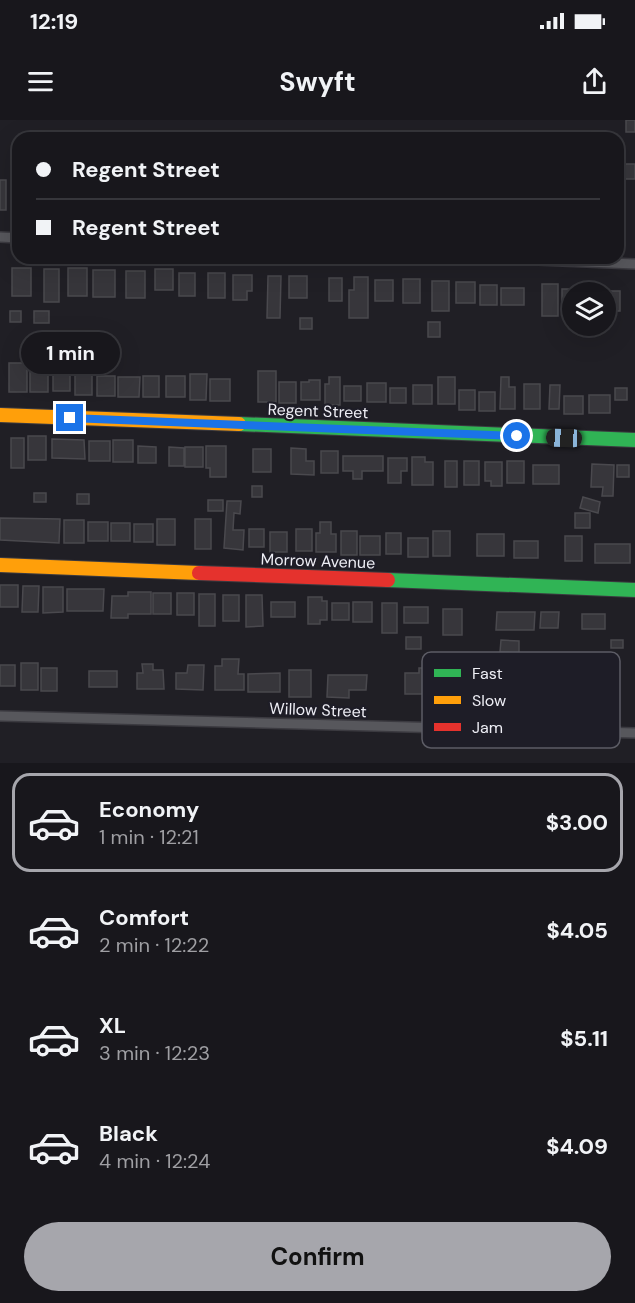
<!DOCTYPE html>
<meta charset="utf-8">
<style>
:root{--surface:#18171c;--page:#212025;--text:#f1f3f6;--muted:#9f9fa3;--line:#36363b;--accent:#a6a6ac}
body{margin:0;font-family:"DM Sans",sans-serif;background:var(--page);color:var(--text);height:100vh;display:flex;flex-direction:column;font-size:22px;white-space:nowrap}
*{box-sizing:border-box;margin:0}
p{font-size:20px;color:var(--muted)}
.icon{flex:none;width:33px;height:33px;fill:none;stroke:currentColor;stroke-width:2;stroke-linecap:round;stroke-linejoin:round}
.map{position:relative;height:643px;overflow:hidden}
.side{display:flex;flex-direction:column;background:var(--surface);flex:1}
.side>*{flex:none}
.hud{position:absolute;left:12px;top:12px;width:612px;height:132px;border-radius:18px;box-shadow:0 6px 24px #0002,0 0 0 2px var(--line);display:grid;align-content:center;height:132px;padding:0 24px;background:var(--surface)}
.tools{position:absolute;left:562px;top:162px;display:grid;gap:12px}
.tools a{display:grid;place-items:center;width:54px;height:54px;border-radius:50%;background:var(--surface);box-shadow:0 6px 24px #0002,0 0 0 2px var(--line);font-size:30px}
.end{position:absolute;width:27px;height:27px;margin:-14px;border:8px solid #1a73e8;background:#fff;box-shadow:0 0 0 3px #fff}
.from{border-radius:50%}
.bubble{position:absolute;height:42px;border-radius:21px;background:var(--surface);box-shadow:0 6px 24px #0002,0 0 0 2px var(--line);font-size:20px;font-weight:700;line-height:42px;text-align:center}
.car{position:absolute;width:18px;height:36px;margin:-18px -9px;border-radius:8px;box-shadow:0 0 4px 2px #0007;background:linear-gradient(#222 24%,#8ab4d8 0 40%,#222 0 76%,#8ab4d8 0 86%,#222 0)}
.hud b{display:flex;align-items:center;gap:21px;height:57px;font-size:22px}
.hud b+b{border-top:2px solid var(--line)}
.hud i{width:15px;height:15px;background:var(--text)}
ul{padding:10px 0 0;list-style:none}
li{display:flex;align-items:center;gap:18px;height:99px;margin:0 12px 9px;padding:0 12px;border:3px solid transparent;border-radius:18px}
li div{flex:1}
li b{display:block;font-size:22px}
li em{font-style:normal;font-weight:700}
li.on{border-color:var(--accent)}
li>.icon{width:54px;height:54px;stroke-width:1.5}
.primary-button{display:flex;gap:12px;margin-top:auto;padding:12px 24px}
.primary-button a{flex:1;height:69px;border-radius:36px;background:var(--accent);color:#111;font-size:24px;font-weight:700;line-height:69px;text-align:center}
.status{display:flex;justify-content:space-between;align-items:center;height:42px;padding:0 30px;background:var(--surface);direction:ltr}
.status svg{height:16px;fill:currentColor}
header{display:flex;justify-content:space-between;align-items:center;height:78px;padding:0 24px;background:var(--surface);font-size:27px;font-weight:700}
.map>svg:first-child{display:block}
.building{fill:#37363b;stroke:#4a494e;stroke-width:1.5}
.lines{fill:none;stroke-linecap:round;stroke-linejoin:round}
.street-casing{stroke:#3b3a40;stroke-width:12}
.fast-casing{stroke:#3b3a40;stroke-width:16}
.slow-casing{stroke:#3b3a40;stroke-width:16}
.jam-casing{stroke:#3b3a40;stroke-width:16}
.street{stroke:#57575c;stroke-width:9}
.fast{stroke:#30b455;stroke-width:14}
.slow{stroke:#ff9f0a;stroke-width:14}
.jam{stroke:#e5322d;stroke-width:14}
.route{stroke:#1a73e8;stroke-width:8}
.labels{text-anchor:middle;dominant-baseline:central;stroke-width:4.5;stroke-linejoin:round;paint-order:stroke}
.street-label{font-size:16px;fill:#eeeef5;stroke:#1e1d27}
.key{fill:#1e1d27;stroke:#5c5c65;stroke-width:1.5}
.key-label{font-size:16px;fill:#eeeef5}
</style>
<div class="status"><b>12:19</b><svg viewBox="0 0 49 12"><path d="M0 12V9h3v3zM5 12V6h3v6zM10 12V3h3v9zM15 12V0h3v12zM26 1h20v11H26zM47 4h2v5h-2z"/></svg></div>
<header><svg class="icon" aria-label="menu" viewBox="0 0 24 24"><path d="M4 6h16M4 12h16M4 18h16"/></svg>Swyft<svg class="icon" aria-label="share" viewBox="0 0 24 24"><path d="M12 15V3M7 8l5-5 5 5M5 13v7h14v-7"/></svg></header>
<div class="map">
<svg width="635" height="643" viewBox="0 0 635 643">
<rect width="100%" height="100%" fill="#201f25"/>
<path class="building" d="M626,0h9v12h-9z
M619,44h16v15h-16l-1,11z
M0,60h6v30h-6z
M12,148h19v28h-19z
M68,148h19v28h-19z
M44,149h15v33h-15z
M155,149h18v21h-18z
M93,150h22v27h-22z
M126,151h19v27h-19z
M179,153h16v23h-16z
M208,153h17v25h-17z
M233,155h19v16h-5v9h-14z
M268,156h13l-1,42h-13z
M289,156h18v22h-18z
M354,157h14v41h-19v-28h5z
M329,158h13v23h-13z
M403,159h17v24h-17z
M375,160h18v21h-18z
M432,161h17v30h-17z
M456,162h19v21h-19z
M542,164h16v32h-16z
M480,165h17v20h-17z
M501,168h23v17h-23z
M562,169h17v3h-6v19h-11z
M583,171h37v20h-14v-19z
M10,191h11v11h-11z
M34,191h15v12h-15z
M300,198h12v11h-12z
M428,202h12v15h-12z
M9,243h18v29h-18z
M258,251h18v31h-18z
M30,252h18v20h-18z
M53,254h17v17h-17z
M190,254h17l-1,26h-16z
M75,255h17v20h-17z
M97,256h18v20h-18z
M143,256h16v21h-16z
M166,256h19v21h-19z
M118,257h22l-1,20h-21z
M329,257h11v28h-15v-21h4z
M438,257h17v27h-17z
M501,257h8v10h6v22h-15z
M210,259h20v22h-20z
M309,260h11v20h-19v-18h8z
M279,262h17v21h-17z
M367,263h19v19h-19z
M524,264h16v25h-16z
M413,265h19v19h-19z
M550,265h10l-1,24h-10z
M344,266h17v15h-17z
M390,268h16v15h-16z
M615,268h12v12h-12z
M459,270h16v20h-16z
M479,272h16v19h-16z
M589,275h21v18h-21z
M564,276h19v18h-19z
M28,316h18v24h-18z
M11,318h13v30h-13z
M52,319l32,1 1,19 -33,-1z
M113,320h20v22h-20z
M89,321h21v20h-21z
M138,326l18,1v16h-18z
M206,326h20v31h-16v-9h-4z
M169,327l15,1v18h-15z
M185,327h18v20h-18z
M291,328l15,1v12h8v14l-23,-1z
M253,329h18v23h-18z
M321,331h17v22h-17z
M343,336h40v15h-21v8h-9v-8h-10z
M412,337h13v5h8v23h-21z
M388,338h19v13h-6v12h-13z
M445,341h12v26h-12z
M464,341h15v24h-15z
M507,341h17v22h-17z
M485,342h17v24h-11v-5h-6z
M592,344l22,1 -1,31h-11l1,-9h-12z
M533,345h26v19h-26z
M617,345h12v12h-12z
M252,366h10v11h-10z
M34,373h12v9h-12z
M77,374h12v10h-12z
M583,377l17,5 -2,11 -18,-5z
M208,380h15v11h-15z
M227,381h14l-1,13 -6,-1 -1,17h11l-1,20 -19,-2z
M575,393h15v15h-15z
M0,398l60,1 -1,24 -59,-3z
M157,399h18v26h-18z
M195,399h16v30h-16z
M64,400h20v23h-20z
M88,402h20v19h-20z
M320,402h11v12h5v18h-20v-19h4z
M111,403h19v18h-19z
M134,404h19v18h-19z
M249,409h15v18h-15z
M296,409h16v22h-16z
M341,411h16v24h-16z
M433,411h17v25h-17z
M270,412h17v20h-17z
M386,413h15v21h-15z
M477,414h27v22h-27z
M360,416h20v19h-20z
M565,416h17v25h-17z
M408,418h20v19h-20z
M514,421h24v17h-24z
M595,424h35v19h-35z
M0,465h18v22h-18z
M23,466h16l-1,26h-16z
M43,467h20v25l-20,1z
M67,469h37l-1,22h-36z
M128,472h23v22h-23v4h-17l1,-22h16z
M153,473h18v21h-18z
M177,473h17v22h-17z
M199,474h16v32h-16z
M223,475h16v26h-16z
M246,475h16l1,31 -17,1z
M308,477h14v4h5v19h-7v4h-12z
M271,482h24v15h-24z
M353,482h19v20h-19z
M332,483h17v17h-17z
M382,483h15v30h-15z
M404,487h24v16h-24z
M443,489h19v26h-19z
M497,492h38l-1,18h-38z
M541,492h18l-1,16h-18z
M582,494h23v15h-23z
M406,517h15v12h-15z
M501,520l18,1v12l-19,-1z
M611,520h12v8h-12z
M222,539h17l-1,15h6v16h-29v-24h7z
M21,543h17v27h-17z
M142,544h11v6h10l1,19h-27v-16h6z
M0,545h15v21h-15z
M188,545h16l-1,25 -27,-1v-16h11z
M41,548h16v23h-16z
M419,548h8v26h-22v-21h14z
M289,550h22v27h-22z
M89,551h28v16h-28z
M280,553v19h-32v-18z
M328,555h39l-1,15h-17v8l-22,-1z"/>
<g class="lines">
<g class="street-casing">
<path id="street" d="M0,117l18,1
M489,138l146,6
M0,596l635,17"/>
</g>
<g class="fast-casing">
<path id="fast" d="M239,304l396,16
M388,460l247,10"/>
</g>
<g class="slow-casing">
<path id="slow" d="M0,295l239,9
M0,445l199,8"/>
</g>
<g class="jam-casing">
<path id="jam" d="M199,453l189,7"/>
</g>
<use href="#street" class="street"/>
<use href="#fast" class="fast"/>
<use href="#slow" class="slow"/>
<use href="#jam" class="jam"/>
</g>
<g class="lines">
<path class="route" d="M70,298l447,18"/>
</g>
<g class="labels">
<g class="street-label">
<text transform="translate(318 291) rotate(2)">Regent Street</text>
<text transform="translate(318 441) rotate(2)">Morrow Avenue</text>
<text transform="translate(318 590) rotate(2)">Willow Street</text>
</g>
</g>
<rect x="422" y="532" width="198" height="96" rx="9" class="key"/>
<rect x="434" y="549" width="27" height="8" fill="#30b455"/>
<rect x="434" y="576" width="27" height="8" fill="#ff9f0a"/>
<rect x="434" y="603" width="27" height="8" fill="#e5322d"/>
<g class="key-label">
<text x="472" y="559">Fast</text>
<text x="472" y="586">Slow</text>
<text x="472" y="613">Jam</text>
</g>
</svg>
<div class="tools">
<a><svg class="icon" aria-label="layers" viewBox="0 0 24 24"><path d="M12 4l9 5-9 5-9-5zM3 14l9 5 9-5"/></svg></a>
</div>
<i class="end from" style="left:517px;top:316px"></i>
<i class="end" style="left:70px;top:298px"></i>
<div class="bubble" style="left:21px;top:212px;width:99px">1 min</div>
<i class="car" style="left:564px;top:318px;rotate:272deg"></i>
<div class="hud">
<b><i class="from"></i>Regent Street</b>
<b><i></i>Regent Street</b>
</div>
</div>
<section class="side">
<ul>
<li class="on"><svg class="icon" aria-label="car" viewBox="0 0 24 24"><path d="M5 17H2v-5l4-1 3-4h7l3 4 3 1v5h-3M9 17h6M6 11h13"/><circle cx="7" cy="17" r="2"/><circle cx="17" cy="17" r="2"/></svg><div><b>Economy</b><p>1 min · 12:21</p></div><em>$3.00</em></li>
<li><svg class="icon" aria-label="car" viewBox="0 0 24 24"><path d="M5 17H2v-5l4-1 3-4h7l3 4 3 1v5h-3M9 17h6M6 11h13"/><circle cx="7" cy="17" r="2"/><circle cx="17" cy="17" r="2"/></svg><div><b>Comfort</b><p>2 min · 12:22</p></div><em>$4.05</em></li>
<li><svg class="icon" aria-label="car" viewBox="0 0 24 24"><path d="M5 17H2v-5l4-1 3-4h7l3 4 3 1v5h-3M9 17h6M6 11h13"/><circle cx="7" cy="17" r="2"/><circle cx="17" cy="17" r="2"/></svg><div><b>XL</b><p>3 min · 12:23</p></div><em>$5.11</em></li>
<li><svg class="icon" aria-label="car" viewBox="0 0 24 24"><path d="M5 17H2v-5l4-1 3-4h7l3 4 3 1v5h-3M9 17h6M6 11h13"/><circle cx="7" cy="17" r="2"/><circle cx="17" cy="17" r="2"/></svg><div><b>Black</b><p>4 min · 12:24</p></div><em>$4.09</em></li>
</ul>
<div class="primary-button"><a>Confirm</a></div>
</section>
